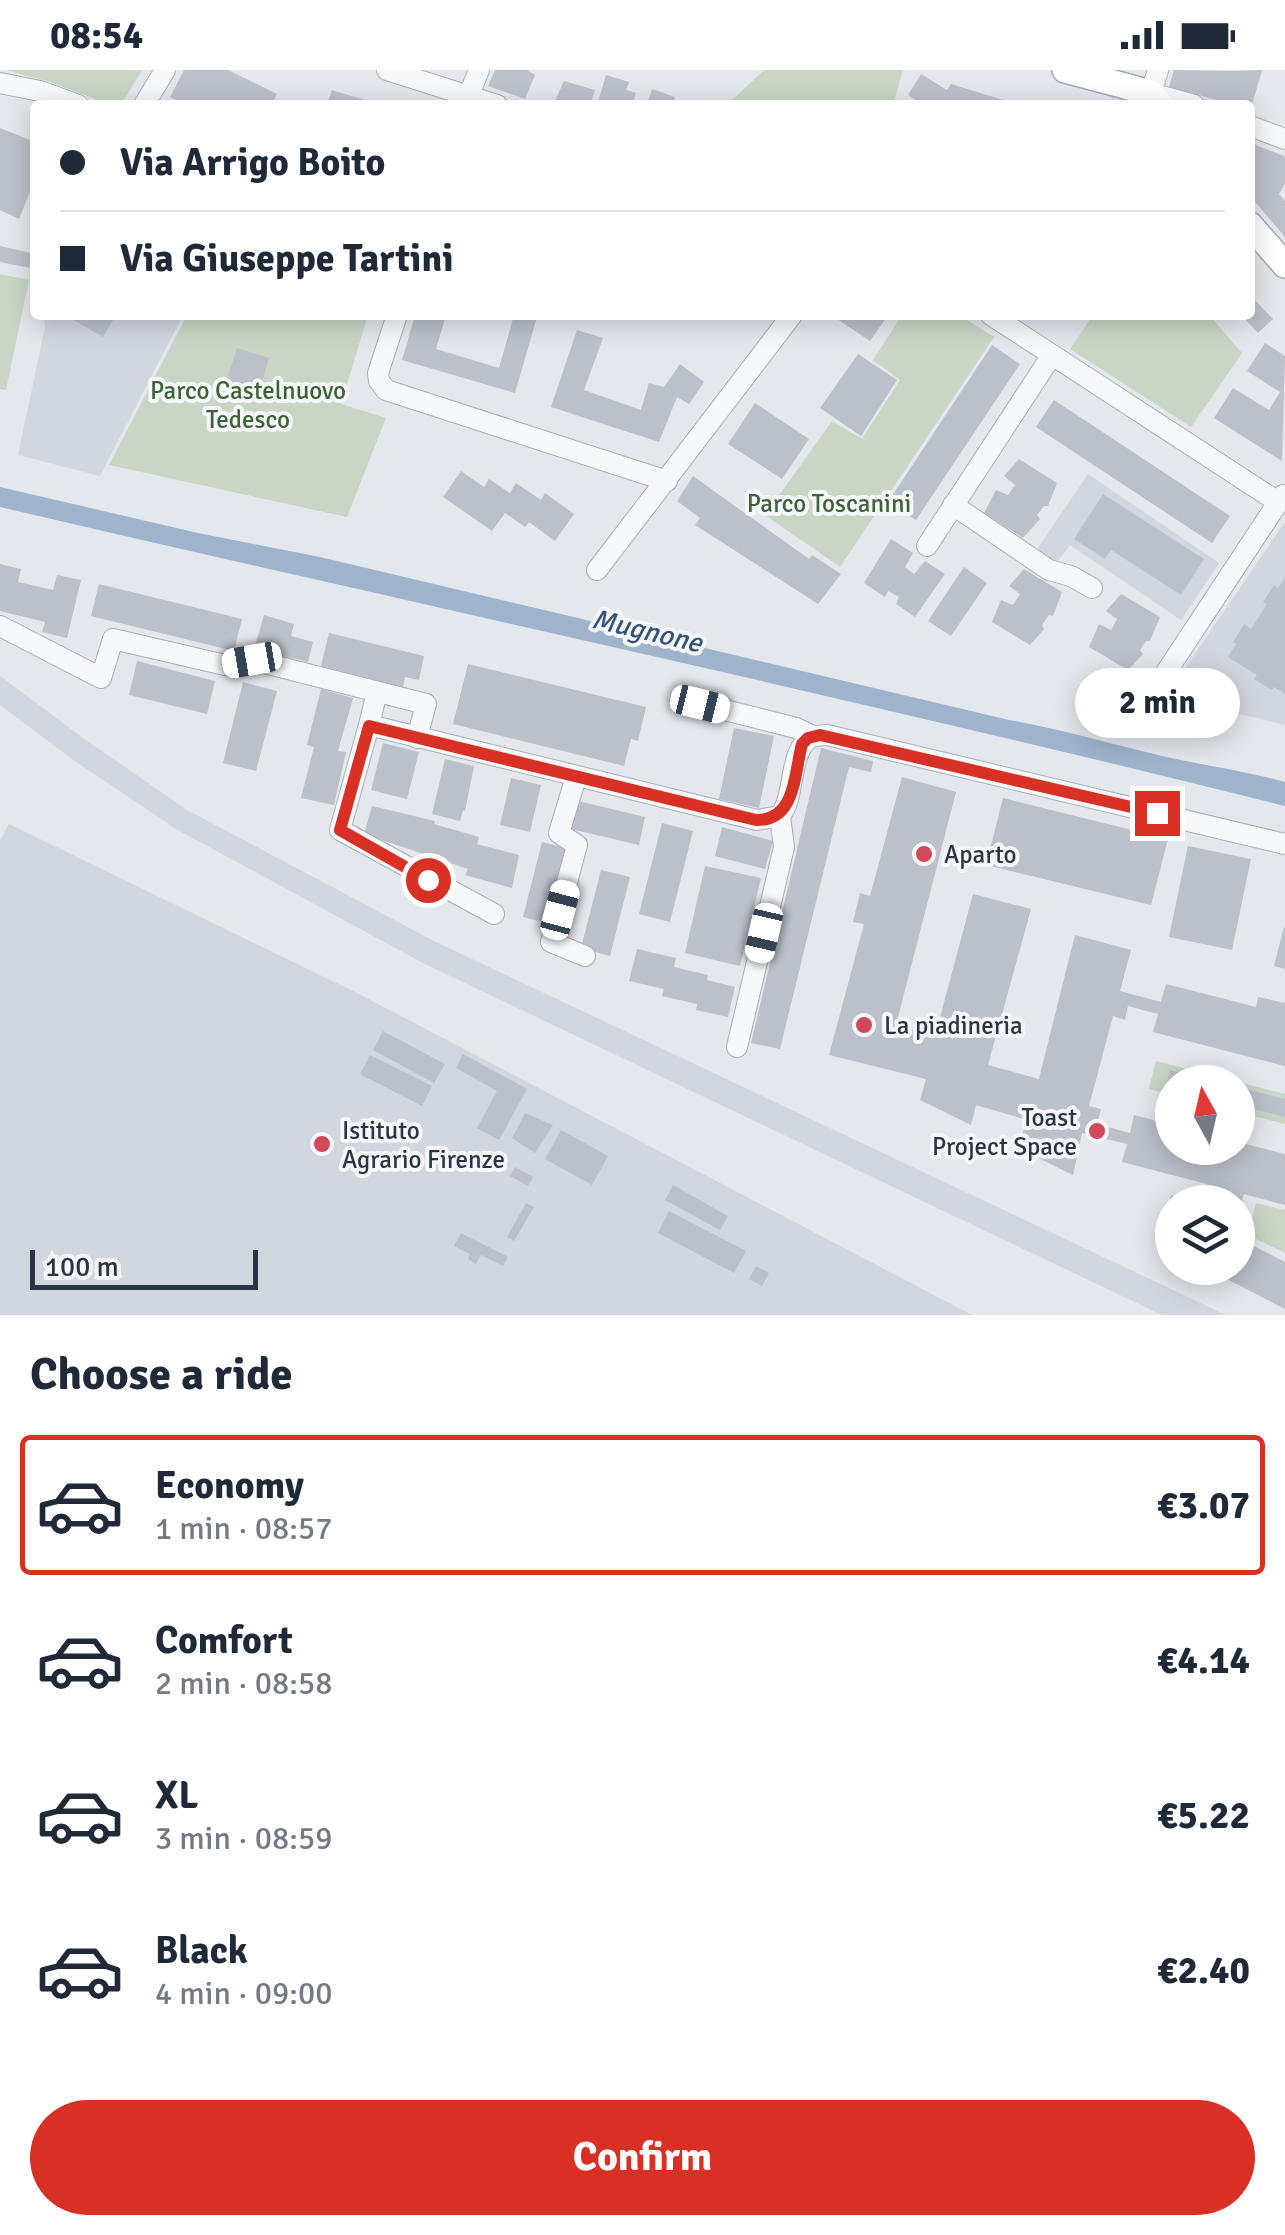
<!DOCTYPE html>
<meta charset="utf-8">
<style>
:root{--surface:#fff;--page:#f6f6f7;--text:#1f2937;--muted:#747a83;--line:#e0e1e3;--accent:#d93025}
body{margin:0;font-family:Signika,sans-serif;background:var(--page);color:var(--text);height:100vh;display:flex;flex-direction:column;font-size:38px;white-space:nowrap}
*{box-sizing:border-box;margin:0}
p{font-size:32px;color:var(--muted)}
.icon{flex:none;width:55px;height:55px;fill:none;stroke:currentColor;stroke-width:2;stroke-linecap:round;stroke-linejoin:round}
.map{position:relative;height:1245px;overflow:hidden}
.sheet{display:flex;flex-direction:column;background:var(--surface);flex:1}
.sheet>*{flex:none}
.top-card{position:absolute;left:30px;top:30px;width:1225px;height:220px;border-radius:10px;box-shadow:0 5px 25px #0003;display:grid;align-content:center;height:220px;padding:0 30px;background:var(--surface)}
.needle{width:65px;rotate:352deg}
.fabs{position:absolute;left:1155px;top:995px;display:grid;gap:20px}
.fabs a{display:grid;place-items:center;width:100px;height:100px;border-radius:50%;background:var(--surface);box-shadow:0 5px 25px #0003;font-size:50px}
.scale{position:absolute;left:30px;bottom:25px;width:228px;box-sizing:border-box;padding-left:10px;border:5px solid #2b3445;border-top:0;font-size:28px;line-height:35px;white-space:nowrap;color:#2b3445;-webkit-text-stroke:8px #f4f6f9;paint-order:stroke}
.end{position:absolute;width:45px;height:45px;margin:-22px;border:12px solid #d93025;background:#fff;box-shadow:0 0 0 5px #fff}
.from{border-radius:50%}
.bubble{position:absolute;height:70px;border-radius:35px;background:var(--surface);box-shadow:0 5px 25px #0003;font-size:32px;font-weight:800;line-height:70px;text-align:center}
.car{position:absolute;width:30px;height:60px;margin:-30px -15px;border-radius:12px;box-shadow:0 0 8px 2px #0007;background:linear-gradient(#fff 24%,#345 0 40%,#fff 0 76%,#345 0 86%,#fff 0)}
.top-card b{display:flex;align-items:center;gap:35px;height:95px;font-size:38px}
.top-card b+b{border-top:2px solid var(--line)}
.top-card i{width:25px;height:25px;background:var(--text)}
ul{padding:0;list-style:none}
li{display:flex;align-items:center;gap:30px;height:140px;margin:0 20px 15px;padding:0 10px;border:5px solid transparent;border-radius:10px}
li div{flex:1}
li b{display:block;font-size:38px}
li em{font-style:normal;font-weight:800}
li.current{border-color:var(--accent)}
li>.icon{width:90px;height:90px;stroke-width:1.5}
h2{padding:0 30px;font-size:45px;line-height:120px}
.cta{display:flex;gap:20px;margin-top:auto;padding:20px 30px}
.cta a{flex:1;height:115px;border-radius:60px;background:var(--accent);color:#fff;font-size:40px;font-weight:800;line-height:115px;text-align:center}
.status{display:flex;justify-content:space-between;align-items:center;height:70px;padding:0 50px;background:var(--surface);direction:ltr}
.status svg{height:28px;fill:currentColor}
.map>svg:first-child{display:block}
.built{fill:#d2d6de}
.green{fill:#c9d6c5}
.water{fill:#9fb4cc}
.building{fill:#bbc0ca}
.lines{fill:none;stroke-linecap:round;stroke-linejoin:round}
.minor-casing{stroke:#a9aeb7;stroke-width:22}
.major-casing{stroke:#a3abb8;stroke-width:28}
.minor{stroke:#f7f8fa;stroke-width:20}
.major{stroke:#fff;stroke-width:25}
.route{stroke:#d93025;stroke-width:12}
.poi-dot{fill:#d1495b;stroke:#f4f6f9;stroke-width:4}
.labels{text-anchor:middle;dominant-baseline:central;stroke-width:8;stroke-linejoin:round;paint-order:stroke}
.park-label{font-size:25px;fill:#3f6138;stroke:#f4f6f9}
.poi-label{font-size:25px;fill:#2b3445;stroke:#f4f6f9;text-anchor:start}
.water-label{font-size:28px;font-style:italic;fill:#34527a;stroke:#f4f6f9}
</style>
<div class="status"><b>08:54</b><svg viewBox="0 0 49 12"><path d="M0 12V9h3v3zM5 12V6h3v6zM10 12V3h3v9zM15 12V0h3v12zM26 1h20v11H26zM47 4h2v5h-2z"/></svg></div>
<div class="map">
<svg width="1285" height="1245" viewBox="0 0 1285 1245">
<rect width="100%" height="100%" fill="#e4e7ec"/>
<path class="built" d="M43,245h140l-83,161 -82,-21 27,-128z
M1088,404l131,89 -38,57 -111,-75 -14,19 -20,-13z
M1285,452v203l-119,-29 95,-139z
M0,606l83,62 104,72 247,131 792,374h-64l-739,-352 -247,-134 -104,-70 -72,-54z
M9,754l348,169 615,322h-972v-475z"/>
<path class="green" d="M6,0h136l-21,35h-10l-61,-23z
M764,0h139l-10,35h-166z
M0,204l29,6 -23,110 -6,-1z
M187,245h181l-27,89 45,14 -39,99 -238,-52z
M902,245h57l35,22 -154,230 -75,-52 67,-94 30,18 38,-59 -27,-20z
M1093,245h116l33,38 -51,74 -121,-78z
M1156,991l129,33v30l-47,-12v-30h-66v13l-23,-6z
M1256,1133l29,7v43l-37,-18z"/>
<path class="water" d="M0,417l198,46 122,24 689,163c53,9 102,24 153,36 41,9 83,15 123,26v24c-427,-107 -857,-199 -1285,-299z"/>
<path class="building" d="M184,0h44l49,24 -6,11h-85l-16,-8z
M495,0h32l8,5 -10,24 -37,-13z
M1174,0l60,1 28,-1 -10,35h-17l-66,-18z
M921,4l26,16 4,-6 69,21h-97l-15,-10z
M606,5l23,7 -3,8 10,3 -4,12h-35z
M564,11l31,9 -5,15h-37z
M652,19l23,8 -2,8h-26z
M332,20l46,14v1h-51z
M0,58l35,14v37l-16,40 -19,-9z
M1250,73l35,13v28l-6,10 6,7v36l-35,-41z
M0,176l35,8v15l-35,-7z
M1250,225l23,24 -15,14 -17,-18h9z
M65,245h51l-13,22z
M415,245h31l-10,34 63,19 15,-53 23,2 -22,76 -113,-33z
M831,245h57l-18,26z
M577,260l26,8 -19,52 57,20 8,-27 15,4 16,-23 24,18 -15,22 -12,-7 -18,45 -108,-35z
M1265,273l20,13 -3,105 -68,-43 19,-30 36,22 11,-18 -33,-21z
M992,275l28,19 -104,156 -28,-18z
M237,278l32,10 -10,34 -33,-10z
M858,284l39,26 -36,56 -41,-28z
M1054,330l176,116 -18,27 -176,-116z
M755,333l54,36 -27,40 -54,-35z
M1019,389l38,24 -9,23h-4l-7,9 3,4 -17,19 -39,-25 12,-23 12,5 7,-10 -11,-9z
M461,401l23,16 5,-8 21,14 6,-10 25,17 4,-7 29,21 -19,27 -26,-19 -4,5 -20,-14 -13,18 -49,-34z
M693,406l116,83 3,-4 29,19 -23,30 -123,-79 5,-7 -23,-17z
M1103,424l101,65 -23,36 -70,-45 -6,9 -31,-20z
M891,469l22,14 -8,14 9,7 11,-13 20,13 -30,43 -19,-13 3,-7 -11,-6 -3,6 -21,-14z
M0,494l21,5 -3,13 35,8 4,-15 24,5 -14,58 -25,-6 3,-10 -45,-11z
M964,497l23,16 -36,53 -23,-15z
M1024,499l38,23 -9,24 -4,-1 -7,10 2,4 -14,16 -38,-23 9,-22 12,5 7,-11 -11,-8z
M1285,507v117l-11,-7 -2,3 -18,-11 3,-4 -29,-18 8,-13 -3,-2 11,-18 7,5 16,-25 -4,-2 11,-17 4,3z
M99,514l143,35 -8,32 -143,-35z
M1121,524l39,23 -10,24h-4l-6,9 3,4 -15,16 -39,-23 10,-23 12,6 6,-11 -11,-8z
M264,545l30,9 -3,12 22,6 -5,20 -29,-7 1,-6 -24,-6z
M329,563l95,23 -5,24 -14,-3 -2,10 -82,-21z
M137,591l78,20 -8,33 -78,-19z
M468,594l178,43 -8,34 -7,-2 -7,27 -171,-42z
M243,612l34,9 -21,80 -33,-8z
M321,619l32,9 -15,53 8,1 -12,53 -33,-7 13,-51 -7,-2z
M734,658l40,8 -15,72 -40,-9z
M383,673l36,9 -12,47 -36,-9z
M821,678l52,13 -2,11 -22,-5 -69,282 -29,-6z
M445,689l29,7 -9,45 -2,-1 -3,11 -28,-7z
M902,707l54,15 -60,233 39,11 38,-142 58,15 -43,156 51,14 36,-144 56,15 -11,41 41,11 5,-18 90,23 2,-10 27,6v63l-132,-34 5,-18 -30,-8 -3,14 -12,-4 -24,90 12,3 -4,15 33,9 4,-18 38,10v23h66v-6l47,12v51l-41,-11 -6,18v-10l-35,-5 4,-13 -85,-22 5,-18 -45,-11 -9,42 -55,-27 9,-28 -51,-15 -5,20 -51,-25 6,-21 -97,-24 35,-131 -11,-2 7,-29 10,3z
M511,708l30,7 -11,47 -30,-7z
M1003,728l165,41 -17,66 -165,-40z
M578,731l67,16 -6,28 -68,-16z
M372,736l63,15 -1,3 45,13 -2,7 42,11 -7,33 -47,-13 3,-6 -104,-35z
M662,753l31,8 -23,91 -31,-8z
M722,757l51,14 -8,28 -50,-13z
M542,772l28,7 -19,75 -28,-7z
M1188,776l63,13 -19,91 -63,-13z
M705,796l56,12 -21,88 -55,-13z
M601,800l29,7 -20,79 -29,-8z
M1284,857h1v42l-11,-3z
M637,879l39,9 -2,9 34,8 -1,5 28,7 -7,30 -32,-7 1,-6 -35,-8 2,-7 -35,-8z
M383,961l62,33 -11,19 -61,-33z
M463,984l64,35 -28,51 -22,-12 20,-37 -41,-23z
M370,985l62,31 -10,20 -62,-32z
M1170,1000l43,11v1h-41v7l-6,-2z
M1238,1017l47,12v18l-47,-12z
M525,1043l28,12 -18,28 -23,-15z
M561,1060l47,26 -16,29 -47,-26z
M515,1097l18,10 -5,9 -18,-10z
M673,1115l55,31 -8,14 -55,-30z
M1171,1125l17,6 -16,1v42l-12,-4z
M526,1133l8,4 -20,34 -7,-4z
M669,1141l77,40 -12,22 -76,-40z
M461,1163l47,24 -5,9 -22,-11 -5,9 -8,-5 2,-5 -16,-8z
M1238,1168l47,24v47l-74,-38 1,-3h26z
M756,1196l13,7 -7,13 -13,-7z"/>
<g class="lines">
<g class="minor-casing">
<path id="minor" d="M387,0l110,35
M1158,0l-7,23 43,12
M0,13l40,8 38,14
M144,35l21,-35
M465,35l14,-35
M1250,56l35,13
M397,245l-19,58 1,8 7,9 281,91
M991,245l287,187
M953,435l96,65 22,6 21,12
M927,476l125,-191
M597,500l195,-255
M0,556l101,52 12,-39 112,26 27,-5 174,44 -9,34
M1155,619l128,-194
M377,622l-8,33 388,95 23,-4
M701,634l95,24 17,8 14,-1 458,109
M369,655l-29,105 154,84
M576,707l-17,56 18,12 -26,97 34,14
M737,977l47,-200 -4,-31c17,-22 7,-66 33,-80"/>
</g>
<g class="major-casing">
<path id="major" d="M1065,0l86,23 9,12
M1250,155l35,40"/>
</g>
<use href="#minor" class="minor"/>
<use href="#major" class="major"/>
</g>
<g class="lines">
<path class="route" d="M428,810l-88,-50 29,-104 387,94c40,1 38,-46 46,-76l6,-6 12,-3 337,78"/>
</g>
<g class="poi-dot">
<circle cx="924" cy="784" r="10"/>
<circle cx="864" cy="955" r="10"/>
<circle cx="1097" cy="1061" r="10"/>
<circle cx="322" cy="1074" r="10"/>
</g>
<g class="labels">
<g class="park-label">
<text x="248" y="320">Parco Castelnuovo<tspan x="248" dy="29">Tedesco</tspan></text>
<text x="829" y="433">Parco Toscanini</text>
</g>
<g class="poi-label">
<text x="944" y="784">Aparto</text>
<text x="884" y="955">La piadineria</text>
<text x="1077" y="1047" text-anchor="end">Toast<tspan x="1077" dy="29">Project Space</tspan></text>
<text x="342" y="1060">Istituto<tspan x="342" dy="29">Agrario Firenze</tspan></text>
</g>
<g class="water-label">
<text transform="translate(647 561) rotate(13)">Mugnone</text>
</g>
</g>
</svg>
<div class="fabs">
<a><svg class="needle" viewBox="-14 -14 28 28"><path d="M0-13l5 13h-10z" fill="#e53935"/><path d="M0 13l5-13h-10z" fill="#747a83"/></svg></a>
<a><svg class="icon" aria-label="layers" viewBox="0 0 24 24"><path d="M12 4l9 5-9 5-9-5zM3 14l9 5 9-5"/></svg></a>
</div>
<div class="scale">100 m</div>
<i class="end from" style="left:428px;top:810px"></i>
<i class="end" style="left:1157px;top:743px"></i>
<div class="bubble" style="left:1075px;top:598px;width:165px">2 min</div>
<i class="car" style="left:252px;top:590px;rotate:260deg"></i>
<i class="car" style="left:700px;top:634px;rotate:104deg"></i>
<i class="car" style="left:560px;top:840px;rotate:15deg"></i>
<i class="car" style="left:764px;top:863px;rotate:193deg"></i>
<div class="top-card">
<b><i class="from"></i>Via Arrigo Boito</b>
<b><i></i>Via Giuseppe Tartini</b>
</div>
</div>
<section class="sheet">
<h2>Choose a ride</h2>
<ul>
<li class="current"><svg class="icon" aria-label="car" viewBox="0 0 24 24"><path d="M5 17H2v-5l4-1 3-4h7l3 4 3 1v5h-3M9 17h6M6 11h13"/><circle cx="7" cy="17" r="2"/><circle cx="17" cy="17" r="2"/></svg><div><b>Economy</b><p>1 min · 08:57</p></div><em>€3.07</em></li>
<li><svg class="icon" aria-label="car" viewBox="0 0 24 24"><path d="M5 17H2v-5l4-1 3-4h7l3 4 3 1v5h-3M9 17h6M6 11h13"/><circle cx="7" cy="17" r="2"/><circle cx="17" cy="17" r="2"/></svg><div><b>Comfort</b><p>2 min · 08:58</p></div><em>€4.14</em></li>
<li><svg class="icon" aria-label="car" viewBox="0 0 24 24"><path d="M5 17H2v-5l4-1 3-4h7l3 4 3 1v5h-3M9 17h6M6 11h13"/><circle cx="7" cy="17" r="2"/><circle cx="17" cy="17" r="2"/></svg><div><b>XL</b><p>3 min · 08:59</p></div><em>€5.22</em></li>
<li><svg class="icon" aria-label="car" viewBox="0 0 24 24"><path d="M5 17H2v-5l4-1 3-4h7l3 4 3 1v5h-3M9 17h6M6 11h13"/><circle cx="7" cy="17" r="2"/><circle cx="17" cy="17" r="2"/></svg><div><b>Black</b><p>4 min · 09:00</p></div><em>€2.40</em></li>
</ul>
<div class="cta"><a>Confirm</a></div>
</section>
